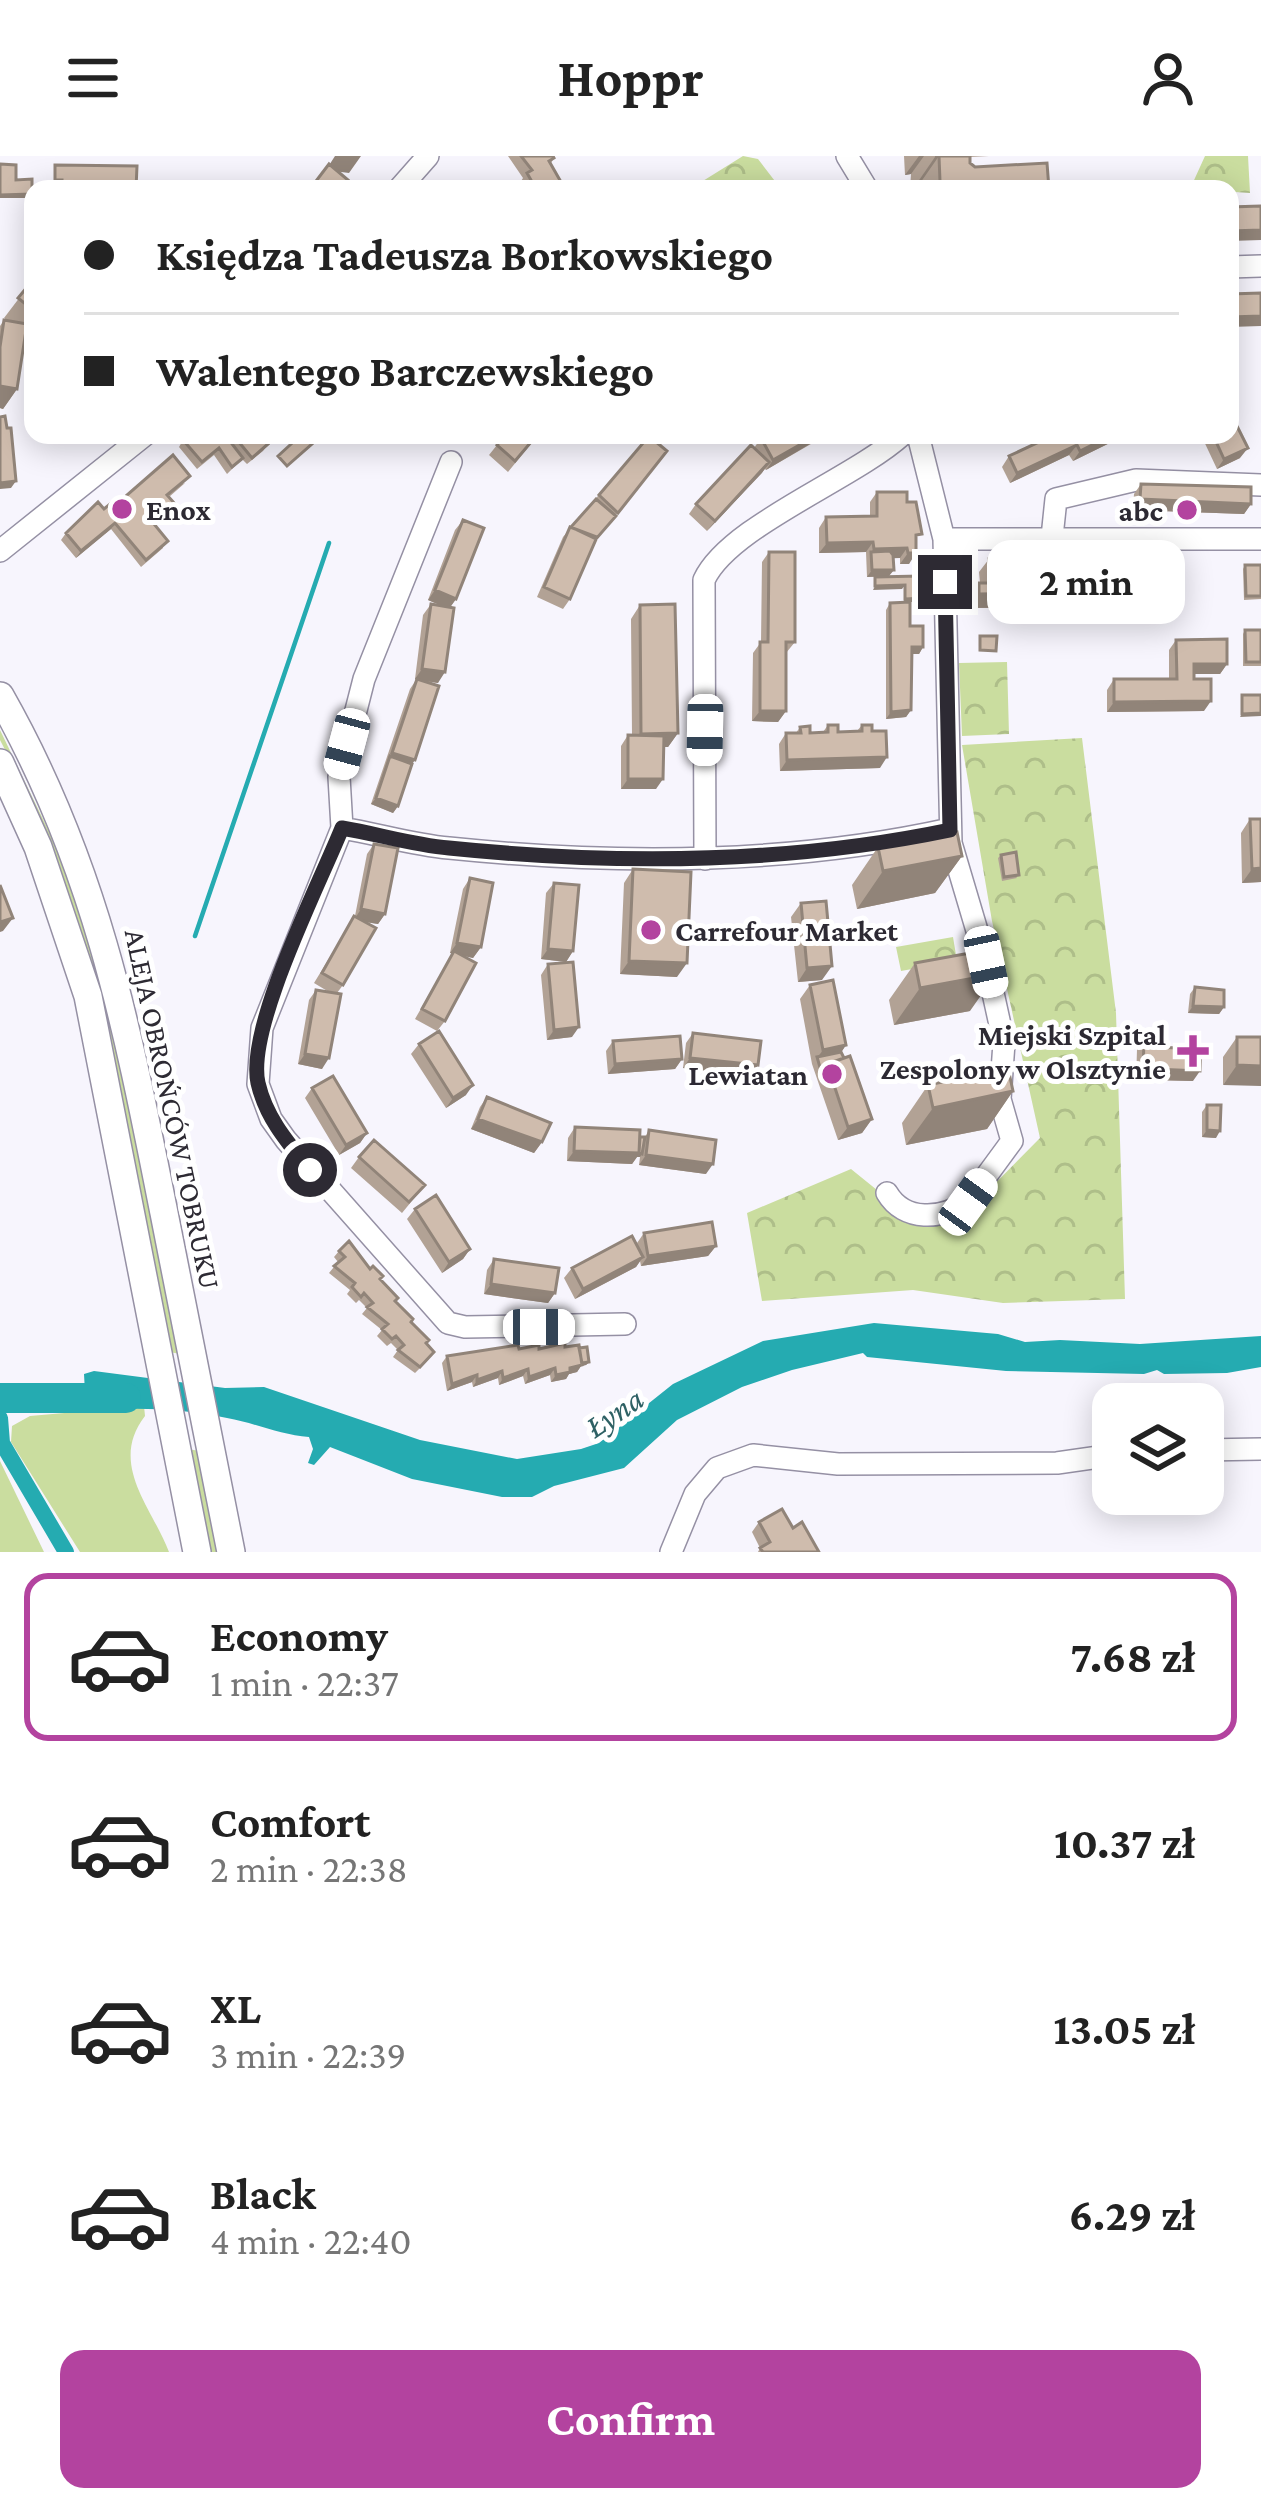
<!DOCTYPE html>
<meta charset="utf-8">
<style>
:root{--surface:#fff;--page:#f2f2f2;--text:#222;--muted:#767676;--line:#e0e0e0;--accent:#b3439f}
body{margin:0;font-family:"Crimson Pro",serif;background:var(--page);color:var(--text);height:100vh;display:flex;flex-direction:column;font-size:45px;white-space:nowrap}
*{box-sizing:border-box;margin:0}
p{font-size:39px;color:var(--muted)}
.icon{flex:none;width:66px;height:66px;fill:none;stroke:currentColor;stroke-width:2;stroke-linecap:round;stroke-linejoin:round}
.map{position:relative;height:1396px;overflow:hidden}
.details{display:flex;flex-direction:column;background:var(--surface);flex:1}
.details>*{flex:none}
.guide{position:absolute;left:24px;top:24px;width:1215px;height:264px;border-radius:24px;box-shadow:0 6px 30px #0003;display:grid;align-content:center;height:264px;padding:0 60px;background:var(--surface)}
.buttons{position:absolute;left:1092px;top:1227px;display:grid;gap:24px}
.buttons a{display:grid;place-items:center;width:132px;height:132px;border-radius:24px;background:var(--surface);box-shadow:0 6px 30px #0003;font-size:60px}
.end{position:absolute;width:54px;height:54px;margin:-27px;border:15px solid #2d2a33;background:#fff;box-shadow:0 0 0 6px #fff}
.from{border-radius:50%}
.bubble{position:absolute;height:84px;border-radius:24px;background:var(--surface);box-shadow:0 6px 30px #0003;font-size:39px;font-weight:700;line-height:84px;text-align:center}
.car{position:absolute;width:36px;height:72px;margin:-36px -18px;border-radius:15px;box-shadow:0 0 9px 3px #0007;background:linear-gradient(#fff 24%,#345 0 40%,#fff 0 76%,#345 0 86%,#fff 0)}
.guide b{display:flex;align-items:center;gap:42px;height:114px;font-size:45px}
.guide b+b{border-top:3px solid var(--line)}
.guide i{width:30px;height:30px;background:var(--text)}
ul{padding:21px 0 0;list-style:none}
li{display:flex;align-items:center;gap:36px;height:168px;margin:0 24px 18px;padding:0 36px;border:6px solid transparent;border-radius:24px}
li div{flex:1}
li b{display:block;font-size:45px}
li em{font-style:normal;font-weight:700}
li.selected{border-color:var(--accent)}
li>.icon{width:108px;height:108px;stroke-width:1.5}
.primary-button{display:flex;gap:24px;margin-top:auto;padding:24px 60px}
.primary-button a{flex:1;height:138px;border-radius:24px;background:var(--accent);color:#fff;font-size:48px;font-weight:700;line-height:138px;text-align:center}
header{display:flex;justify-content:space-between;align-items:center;height:156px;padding:0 60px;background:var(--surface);font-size:54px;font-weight:700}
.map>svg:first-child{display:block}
.green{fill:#cadd9f}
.forest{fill:url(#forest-crowns)}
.water{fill:#25abb1}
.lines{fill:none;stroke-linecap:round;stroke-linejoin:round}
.stream{stroke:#25abb1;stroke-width:4.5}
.canal{stroke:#25abb1;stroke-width:16}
.river{stroke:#25abb1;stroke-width:30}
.minor-casing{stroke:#9590a4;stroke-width:24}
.major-casing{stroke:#9590a4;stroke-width:30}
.minor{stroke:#fff;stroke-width:21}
.major{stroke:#fff;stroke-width:27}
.wall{fill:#b2a295}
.shaded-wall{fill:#918479}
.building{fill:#cfbcad;stroke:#918479;stroke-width:3}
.route{stroke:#2d2a33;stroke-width:15}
.poi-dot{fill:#b3439f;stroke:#fff;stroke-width:4.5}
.labels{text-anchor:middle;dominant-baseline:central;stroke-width:10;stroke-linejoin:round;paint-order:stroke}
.poi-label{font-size:30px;font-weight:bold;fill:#2d2a33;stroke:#fff;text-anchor:end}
.street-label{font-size:30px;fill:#2d2a33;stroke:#fff}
.water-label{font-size:33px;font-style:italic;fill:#2e6164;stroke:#fff}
</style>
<header><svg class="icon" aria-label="menu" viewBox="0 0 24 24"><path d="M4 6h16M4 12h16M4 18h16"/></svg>Hoppr<svg class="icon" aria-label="person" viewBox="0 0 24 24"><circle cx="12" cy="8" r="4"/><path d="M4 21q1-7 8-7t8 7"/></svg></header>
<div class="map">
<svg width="1261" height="1396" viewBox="0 0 1261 1396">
<defs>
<pattern id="forest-crowns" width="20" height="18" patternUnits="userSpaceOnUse" patternTransform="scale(3)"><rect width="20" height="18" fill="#cadd9f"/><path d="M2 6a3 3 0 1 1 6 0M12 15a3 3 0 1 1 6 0" fill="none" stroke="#aebe89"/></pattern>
</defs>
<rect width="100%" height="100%" fill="#f7f5fd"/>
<path class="green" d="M0,574l81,168 17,56 83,400 -12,-2 -151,-577 -18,-35z
M144,1250l1,10c-37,48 7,91 24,136h-89l-69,-110 1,-16 18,-10z
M187,1293l13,2 20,101h-12z
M0,1305l44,91h-44z"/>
<path class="forest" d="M743,0l15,3 23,30h-91z
M1205,0h43l2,37 -60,-4z
M1007,506l2,72 -47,2 -3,-73z
M1082,582l34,275 9,286 -122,4 -90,-13 -151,11 -15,-88 104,-44 68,55 55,-19 66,-67 -48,-217 -30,-176z
M953,781l4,24 -56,10 -5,-24z"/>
<path class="water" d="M874,1167l124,11 27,8 35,-2 80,4 121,-8v31l-34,6 -63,1 -7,-4 -13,4 -138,-3 -139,-14 -4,-4 -71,17 -50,17 -65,33 -53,48 -70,18 -22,11h-30l-90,-18 -82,-32 -16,18 -6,-2 5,-14 -4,-12c-28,-2 -54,-14 -82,-19 -47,-10 -93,-11 -141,-7l-2,-37 10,-3 131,17 39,-1 156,53 97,19 64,-10 18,-6 74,-59 90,-43z"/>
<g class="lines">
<path class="stream" d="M195,780l134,-393"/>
<path class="canal" d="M0,1262l2,25 64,109"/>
<path class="river" d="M0,1242h126"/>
<g class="minor-casing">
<path id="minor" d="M847,0l20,33
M399,33l29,-33
M1230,111l31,-1
M451,306l-87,217 -25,98 3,51 -80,200 -4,56 13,35 15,21 162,183 17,4 160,-3
M1052,381l4,-38 80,-19 125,5
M944,383h317
M0,395l145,-116
M342,672c36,6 71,17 107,20 166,17 338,17 501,-19
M705,703l-1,-279c25,-54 148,-100 198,-145
M887,1037c17,29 55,27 81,8l44,-60 -12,-42 4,-56 -18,-82 -35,-118 -7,-304 -26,-104
M1203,1294l58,-1
M671,1396l24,-58 22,-26 36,-13 85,9 219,-1 56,-8"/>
</g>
<g class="major-casing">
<path id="major" d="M0,540c96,169 127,330 164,517 22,113 45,226 67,339
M0,607l38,84 50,149 109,556"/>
</g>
<use href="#minor" class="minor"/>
<use href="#major" class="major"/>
</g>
<path class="wall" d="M508,0h45l1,2 -3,5 14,26h-42l-3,-6 3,-5z
M904,0h85l-19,1v6l5,4 74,22h-139l1,-15 -6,1z
M33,124v41l-6,8 -10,60 -14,20 -3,-1v-82l4,-6 4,1 -4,-3z
M260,279l8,9 -5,7 -16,13 -5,-5 -15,15 -13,-19 -17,14 -18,-22 4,-7z
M505,279h33l-30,37 -19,-17z
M766,279h71l-12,5 -2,-3 -57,33 -1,-1 -58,62 -18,-17 7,-10 58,-56 7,-10z
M1126,279l-53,26 -4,-6 -59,28 -8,-16 7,-11z
M1201,279h29l10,23 -23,11z
M649,280l18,15 -72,90 -25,58 -7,10 -26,-12 26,-60z
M185,327l-16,14 2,15 -16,13 8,23 -22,19 -30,-38 -35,29 -15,-18 5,-7 52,-30z
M1141,328l110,20 -7,10 -111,-4 1,-16z
M877,336l30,10 9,41 -7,21h-9v-6h-7l-4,18 -22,1 -1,-25 -47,1v-25l7,-11 44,-1v-14z
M463,364l-7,79 -6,8 -12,76 -15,-2 -11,83 -14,42 -5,7 -22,-9 39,-115 6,-9 -1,-1 8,-64 8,-11 11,2 -14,-6 27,-70z
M769,396l26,90 -9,11v58l-8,11 -26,-1 1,-68 8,-11 1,-80z
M989,403l159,19 -12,28 -167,2v-12l11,-13 -1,-11z
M1245,409h16v34l-17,1 -1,-31z
M890,447l20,23 13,21 -4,7h-7l-1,56 -5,7 -20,2v-109z
M640,449l38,128 -10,14h-4l-8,42h-35v-43l7,-11h4l-1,-116z
M1245,474h16v36h-18v-32z
M1176,484l51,24 -7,10h-26l10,37 -97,1v-22l7,-11h55v-29z
M828,569l10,7 19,-1 5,-6 18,43 -100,3 -1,-27 7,-11h10l4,-6 10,6 13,-1z
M1250,663l11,63 -19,1 -1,-50z
M374,688l11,70 -7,10 -13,-2 -22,63 -6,8 -15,76 -24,-5 11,-64 7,-10 13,2 -15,-9 41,-67 12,-62z
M878,691l84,9 -27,37 -78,16 -5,-24z
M1001,699l16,23 -15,3 -4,-23z
M633,713l44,108 -57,-3 4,-91z
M470,722l11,69 -8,11 -11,-3 -17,66 -8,10 -22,-12 38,-66h-3l13,-64z
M554,727l19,68 -7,11 -25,-3 5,-66z
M801,747l21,77 -24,2 -7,-65z
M915,807l55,48 -76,14 -5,-25z
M548,808l24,73 -25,3 -6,-65z
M810,829l36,60 -5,7 31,67 -10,14 -24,7 -26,-76 -12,-65z
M1195,831l29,20 -5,7 -31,-1 2,-19z
M693,877l58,43 -68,-8 3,-25z
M1237,881h24l-38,48v-28z
M1144,883l11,8 38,34 -41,-1 -3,4h-13l1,-35z
M613,885l69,18 -7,10 -67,5 -2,-23z
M419,888l47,51 -20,13 -35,-54z
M928,929l85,6 -26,38 -81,16 -4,-22z
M312,932l55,45 -7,10 -21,12 -34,-57z
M487,941l55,45 -8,11 -63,-24 9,-22z
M1207,949l9,33 -14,-1v-25z
M575,971l70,10 4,-7 57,44 -67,-9 1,-8h-3l-5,7 -65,-3 1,-23z
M359,1001l66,28 -23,28 -51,-45z
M415,1053l55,40 -7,10 -21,14 -35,-54z
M644,1077l72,13 -8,10 -67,10 -1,-5 -4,6 -61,32 -11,-21 8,-10 66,-20 -1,-5z
M339,1095l31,18 10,10 31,43 18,18 -2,4 2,15 -14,14 -22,-16 5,-7 -7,-7 -4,3 -10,-10 5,-6 -20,-16 5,-6 -8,-8 -3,3 -9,-9 3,-4 -21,-17 9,-11 -4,-5z
M494,1103l61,34 -7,10 -64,-9 3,-24z
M565,1191l24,15 -3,3 -5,1 -4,6 -8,2 -3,5 -15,3 -1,-7 -25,9 -2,-8 -24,9 -1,-7 -25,9 -1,-5 -25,9 -5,-28 5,-7z
M759,1366l34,6 26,24h-61l2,-4 -8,-16z"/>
<path class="shaded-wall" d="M335,0h26l-12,17 -23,-3z
M919,0h5l-13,18 -6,1z
M939,0l-23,33h-3l22,-32z
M32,38l-3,4h-29v-3z
M1261,74v10l-31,1v-10z
M1261,160v10l-31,1v-10z
M0,230l17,3 -14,20 -3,-1z
M817,279h8l-59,35 7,-10z
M1112,279h14l-53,26 7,-10z
M1077,289l-8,10 -59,28 7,-10z
M1248,292l-8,10 -23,11 7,-10z
M769,306l-7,11 -55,58 8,-10z
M16,325l-5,7 -11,1v-6z
M1140,343l111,5 -7,10 -111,-4z
M115,367l-4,6 -35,29 5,-7z
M873,386l-7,10 -47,1 8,-10z
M907,392l-7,10 -28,1 -1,-7 3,-3z
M908,397h8l-7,11h-9z
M872,414h22l-5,6 -22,1z
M905,429l-3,4 -29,1 2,-4z
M435,434l21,9 -7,10 -21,-9z
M1145,436l-9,14 -167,2 10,-14z
M925,442l-3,4h-19l2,-3z
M912,491h11l-4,7h-12z
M1194,508h33l-7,10h-33z
M422,513l23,3 -7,11 -23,-4z
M1211,545l-7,10 -97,1 7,-10z
M911,554l-5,7 -20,2 5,-7z
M760,555h26l-8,11 -26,-1z
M1261,557v3l-21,1 2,-3z
M678,577l-10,14h-36l9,-13z
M392,597l23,7 -8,11 -17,-15z
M887,601l-7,11 -100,3 7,-11z
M628,623h35l-7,10h-35z
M376,642l22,8 -5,7 -22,-9z
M962,700l-27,37 -78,16 26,-38z
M1261,712v14l-19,1 10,-14z
M361,753l24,5 -7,10 -24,-4z
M13,762l-10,13 -3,1v-10z
M457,787l24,4 -8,11 -23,-5z
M548,793l25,2 -7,11 -25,-3z
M629,805l58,2 -10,14 -57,-3z
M832,810l-10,14 -24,2 9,-14z
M996,818l-26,37 -76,14 26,-37z
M1193,850l31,1 -5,7 -31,-1z
M579,871l-7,10 -25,3 7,-10z
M846,889l-9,14 -20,-1 6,-8z
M305,898l24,4 -7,11 -24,-5z
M690,902l68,7 -7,11 -68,-8z
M682,903l-7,10 -67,5 7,-10z
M1237,909l24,1v20l-38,-1z
M1156,913l44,2 -7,10 -41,-1 -3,4h-13l7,-11z
M473,929l-7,10 -20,13 7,-10z
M1013,935l-26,38 -81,16 27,-37z
M478,963l64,23 -8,11 -63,-24z
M872,963l-10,14 -24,7 10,-13z
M1207,974l13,1 -4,7 -14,-1z
M367,977l-7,10 -21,12 7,-10z
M574,995l68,3 -2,3h-3l-5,7 -65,-3z
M646,999l67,9 -7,10 -67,-9z
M716,1090l-8,10 -67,10 7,-10z
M470,1093l-7,10 -21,14 7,-11z
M643,1101l-7,10 -61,32 8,-10z
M491,1128l64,9 -7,10 -64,-9z
M589,1206l-3,3 -5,1 -4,6 -8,2 -3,5 -15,3 5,-7 14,-7z
M555,1212l-5,7 -25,9 4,-7z
M528,1213l-5,7 -24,9 4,-7z
M502,1215l-4,7 -25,9 4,-7z
M477,1219l-5,7 -25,9 5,-7z
M1169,1340l-5,7 -44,1 5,-7z"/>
<path class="building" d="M521,0h32l1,2 -5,3 16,28h-29l-9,-16 5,-3z
M935,0h35v7l5,4 72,-4 2,26h-97l-12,-8 -1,-25z
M0,8l16,1v15l16,-1v15l-32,1z
M329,8l19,16 -7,9h-31z
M55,9l82,1 -1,23h-74v-9h-7z
M1261,50v24l-31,1v-24z
M33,124v30l-15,-12z
M1261,137v23l-31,1v-23z
M4,164l23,4 -10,65 -17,-3v-39z
M1230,256l18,36 -24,11 -11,-24h17z
M5,260l2,12h4l5,53 -16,2v-66z
M190,279h70l8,9 -16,14 -18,-22 -5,4 14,18 -11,9 -13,-19 -17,14 -19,-22z
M301,279h5l7,8 -26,23 -9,-10z
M505,279h32l-22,26 -18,-16z
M766,279h51l-44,25 -12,-22z
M1054,279h58l-32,16 -3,-6 -60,28 -8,-17z
M649,280l18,15 -49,62 -19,-18z
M751,289l18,17 -54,59 -19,-17z
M173,299l17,21 -23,19 9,10 -22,19 14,17 -22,19 -31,-37 -34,28 -15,-18 32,-31 6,7 11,-9 3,3z
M1141,328l110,3v17l-111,-5z
M877,336h30v10h9l6,32 -6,1v18h-8l-1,-5 -33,1 -1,-7 -46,1 -1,-26 51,-1z
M596,343l20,17 -20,23 -25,-12z
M463,364l21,8 -28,71 -21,-9z
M570,371l27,10 -27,62 -26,-12z
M890,395l3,4 1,15h-22l-1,-18z
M769,396h26v90h-9v69h-26v-69h8z
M1148,401v21l-3,1v13l-166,2v-11h11l-1,-24z
M1245,409h16v31h-15z
M920,420v8l4,-1 1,15 -20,1v-14l-30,1v-9z
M910,446v24h13v21h-11l-1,63 -20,2 -1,-109z
M431,448l23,4 -9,64 -23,-3z
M675,448l3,129 -37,1 -1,-129z
M1245,474h16v32h-15z
M980,480h17l-1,15 -16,-1z
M1227,483v25h-33v15h17v22l-97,1v-23h63l-1,-39z
M417,523l22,7 -24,74 -23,-7z
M1242,539h19v18l-19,1z
M828,569h10v7l24,-1v-6h10v6h14l1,26 -100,3 -1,-27h15l-1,-6 10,-1v7l18,-1z
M628,579l36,1 -1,43h-35z
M390,600l22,8 -14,42 -22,-8z
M1250,663h11v49l-9,1z
M957,676l5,24 -79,15 -5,-24z
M374,688l24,4 -13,66 -24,-5z
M1016,696l3,23 -15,2 -3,-22z
M633,713l58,3 -4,91 -58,-2z
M470,722l23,5 -12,64 -24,-4z
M554,727l25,2 -6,66 -25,-2z
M0,729l13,33 -13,4z
M826,745l6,65 -25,2 -6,-65z
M354,760l22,12 -33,57 -21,-12z
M992,793l4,25 -76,14 -5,-25z
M454,795l22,12 -31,58 -23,-12z
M573,806l6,65 -25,3 -6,-66z
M833,824l13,65 -23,5 -13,-65z
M1195,831l29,3v17l-31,-1z
M316,834l25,4 -12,64 -24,-4z
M439,875l34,54 -20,13 -34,-54z
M693,877l68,8 -3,24 -68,-7z
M680,880l2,23 -67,5 -2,-23z
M1237,881h24v29l-24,-1z
M1144,883l11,1v7l46,2 -1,22 -44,-2v4h-13z
M841,896l3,6 -17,6 -6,7 -4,-14z
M850,900l22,63 -24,8 -21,-63z
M1008,912l5,23 -80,17 -5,-23z
M333,920l34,57 -21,12 -34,-57z
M487,941l64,26 -9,19 -64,-23z
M1207,949h14l-1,26 -13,-1z
M575,971l65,3 -1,23 -65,-2z
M649,974l67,10 -3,24 -67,-9z
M640,981h5l-3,17 -3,-1z
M374,984l51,45 -16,17 -50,-45z
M436,1039l34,54 -21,13 -34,-53z
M712,1066l4,24 -68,10 -4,-23z
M632,1080l11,21 -60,32 -11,-21z
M349,1085l21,28 3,-3 10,10 -3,3 18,19 -3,3 18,18 -2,3 18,18 -3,3 8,9 -14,15 -22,-17 6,-5 -8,-9 -4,3 -10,-10 6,-5 -21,-17 6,-4 -9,-10 -3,4 -9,-10 3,-4 -21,-17 11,-9 -6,-6z
M494,1103l65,9 -4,25 -64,-9z
M565,1187v4l14,-2 3,20 -12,3v4l-14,3 -1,-7 -26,9 -1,-8 -25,9 -1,-7 -25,9v-5l-25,9 -5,-28 71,-11 1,4 20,-4v4z
M587,1191l2,15 -7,1 -3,-15z
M1125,1338h44v2l-44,1z
M782,1353l11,19 9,-6 17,30h-56l-3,-4 10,-6 -11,-20z"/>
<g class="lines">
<path class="route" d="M310,1014c-22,-27 -44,-52 -52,-87 -12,-55 61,-198 84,-255 36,6 71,17 107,20 166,17 338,16 501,-18l-5,-248"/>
</g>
<g class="poi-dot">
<circle cx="122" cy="353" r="12"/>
<circle cx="1187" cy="354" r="12"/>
<circle cx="651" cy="774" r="12"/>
<path d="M1187 877h12v12h12v12h-12v12h-12v-12h-12v-12h12z"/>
<circle cx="832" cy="918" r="12"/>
</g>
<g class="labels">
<g class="poi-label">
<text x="146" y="353" text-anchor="start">Enox</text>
<text x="1163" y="354">abc</text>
<text x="675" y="774" text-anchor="start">Carrefour Market</text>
<text x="1166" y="878">Miejski Szpital<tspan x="1166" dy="34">Zespolony w Olsztynie</tspan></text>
<text x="808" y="918">Lewiatan</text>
</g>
<g class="street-label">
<text transform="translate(173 953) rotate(78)">ALEJA OBROŃCÓW TOBRUKU</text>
</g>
<g class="water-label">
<text transform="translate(614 1256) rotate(-34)">Łyna</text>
</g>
</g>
</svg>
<div class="buttons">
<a><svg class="icon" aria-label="layers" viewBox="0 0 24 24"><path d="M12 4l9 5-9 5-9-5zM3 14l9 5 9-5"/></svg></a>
</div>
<i class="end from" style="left:310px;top:1014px"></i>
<i class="end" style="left:945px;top:426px"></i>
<div class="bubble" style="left:987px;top:384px;width:198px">2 min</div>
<i class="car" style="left:705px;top:574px;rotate:181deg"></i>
<i class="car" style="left:347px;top:588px;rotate:195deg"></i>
<i class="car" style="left:986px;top:806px;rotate:168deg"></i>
<i class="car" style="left:968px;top:1046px;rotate:36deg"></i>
<i class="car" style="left:539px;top:1171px;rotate:90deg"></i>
<div class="guide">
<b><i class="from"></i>Księdza Tadeusza Borkowskiego</b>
<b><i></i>Walentego Barczewskiego</b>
</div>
</div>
<section class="details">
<ul>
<li class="selected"><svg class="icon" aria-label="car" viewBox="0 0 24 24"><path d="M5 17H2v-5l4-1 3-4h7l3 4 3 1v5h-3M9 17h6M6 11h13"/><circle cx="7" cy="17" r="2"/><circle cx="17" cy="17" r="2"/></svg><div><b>Economy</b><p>1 min · 22:37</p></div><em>7.68 zł</em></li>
<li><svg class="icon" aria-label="car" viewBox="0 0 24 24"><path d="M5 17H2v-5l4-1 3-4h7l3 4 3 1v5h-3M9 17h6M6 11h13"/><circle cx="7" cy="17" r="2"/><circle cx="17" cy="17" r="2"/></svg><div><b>Comfort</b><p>2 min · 22:38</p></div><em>10.37 zł</em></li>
<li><svg class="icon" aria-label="car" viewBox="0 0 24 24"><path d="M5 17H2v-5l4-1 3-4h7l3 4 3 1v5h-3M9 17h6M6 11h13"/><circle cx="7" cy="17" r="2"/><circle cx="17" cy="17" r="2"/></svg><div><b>XL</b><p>3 min · 22:39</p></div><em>13.05 zł</em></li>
<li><svg class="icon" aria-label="car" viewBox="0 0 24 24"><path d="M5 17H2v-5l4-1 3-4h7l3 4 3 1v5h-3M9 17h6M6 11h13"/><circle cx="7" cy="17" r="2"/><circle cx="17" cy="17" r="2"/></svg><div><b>Black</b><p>4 min · 22:40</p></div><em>6.29 zł</em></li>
</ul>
<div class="primary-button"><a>Confirm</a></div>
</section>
